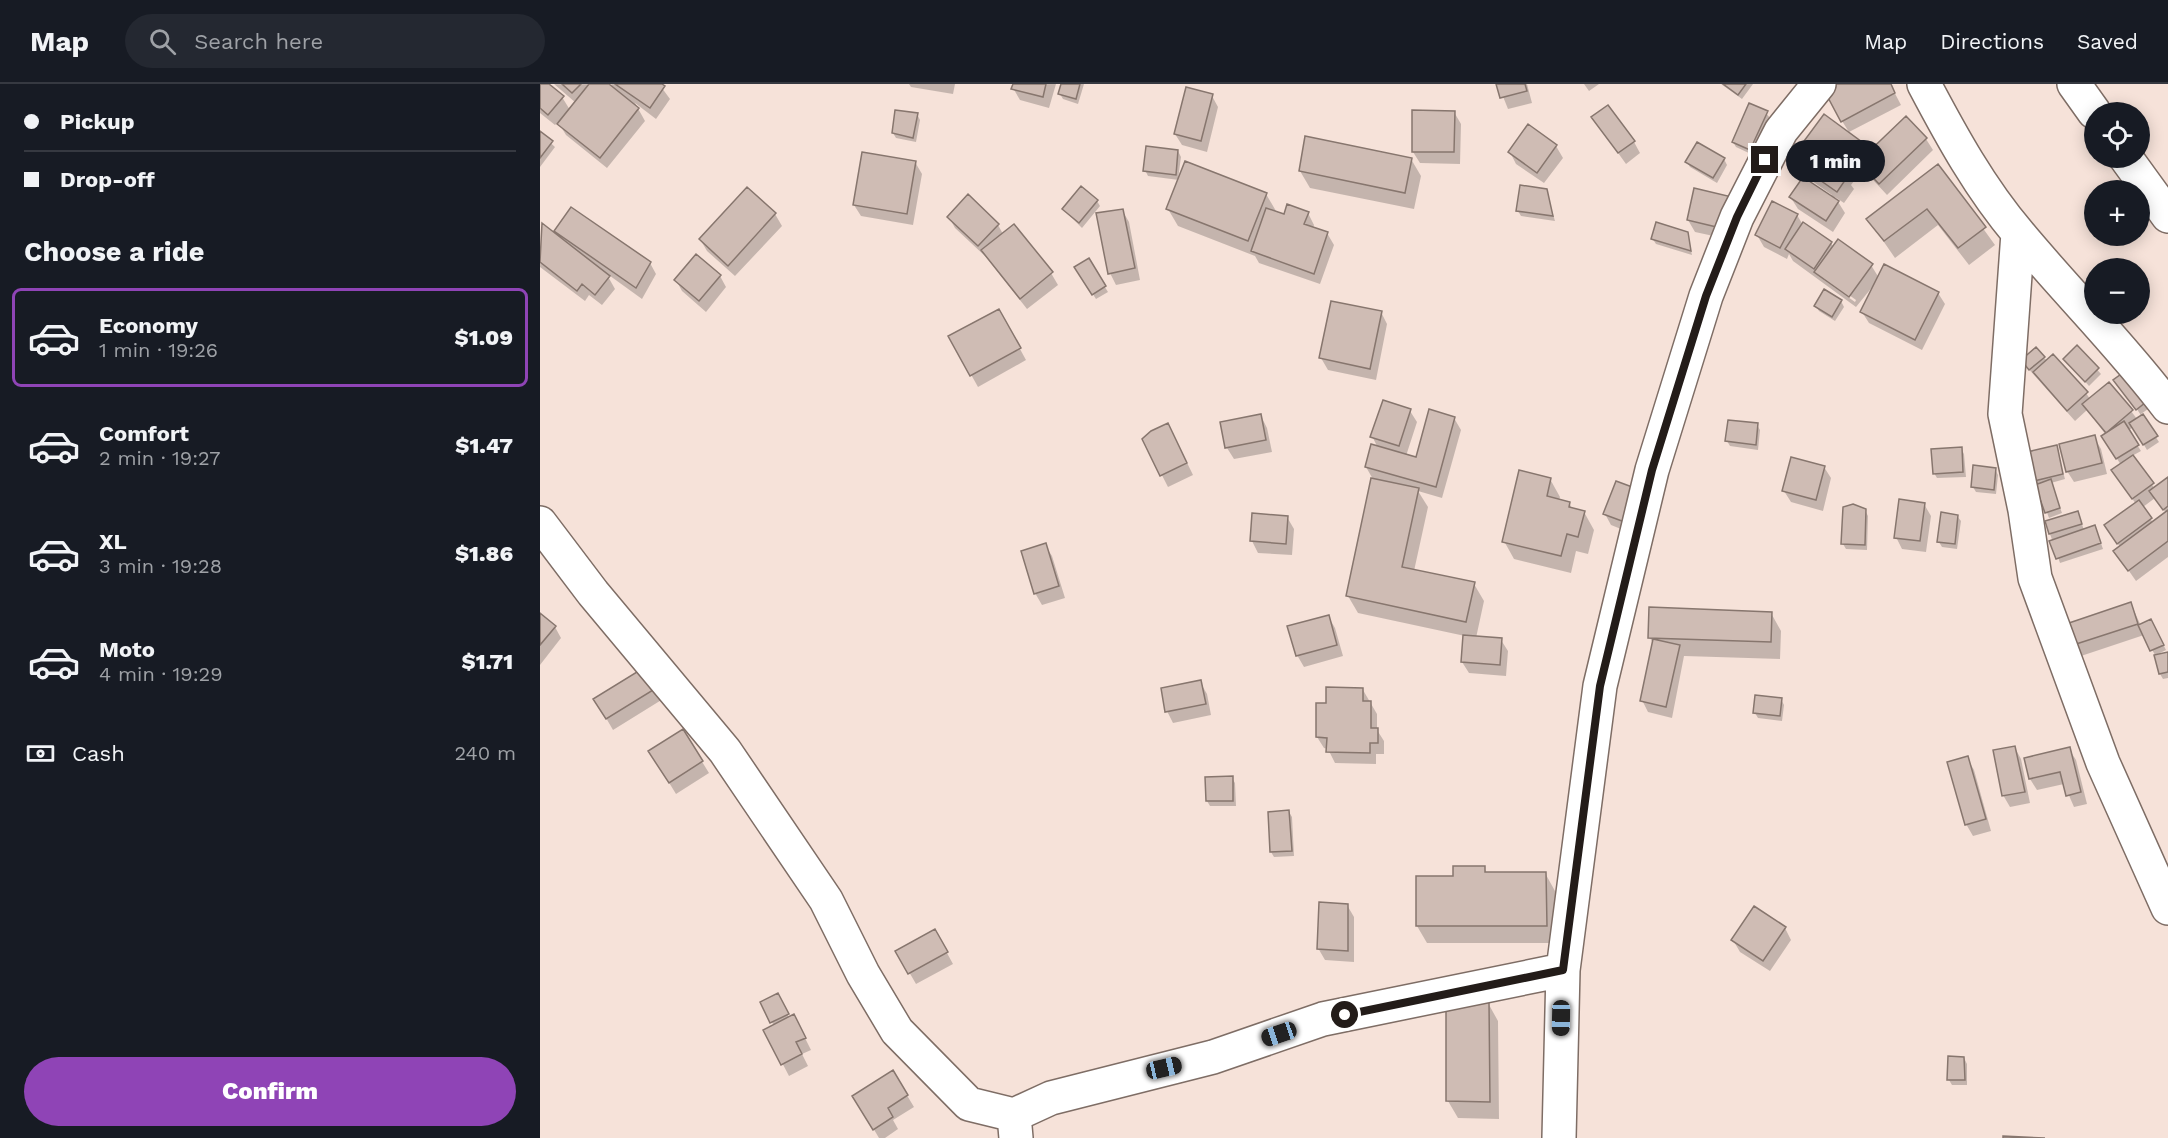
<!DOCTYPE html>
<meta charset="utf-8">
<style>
:root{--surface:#171b24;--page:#242831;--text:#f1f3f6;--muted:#9ea1a6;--line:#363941;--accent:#8f44b6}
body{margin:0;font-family:"Work Sans",sans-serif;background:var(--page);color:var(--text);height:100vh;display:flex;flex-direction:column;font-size:22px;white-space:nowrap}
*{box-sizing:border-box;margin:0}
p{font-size:20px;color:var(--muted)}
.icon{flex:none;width:33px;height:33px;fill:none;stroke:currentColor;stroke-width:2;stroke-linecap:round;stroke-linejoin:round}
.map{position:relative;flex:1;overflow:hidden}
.panel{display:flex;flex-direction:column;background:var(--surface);width:540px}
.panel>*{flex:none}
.guide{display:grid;align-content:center;height:132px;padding:0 24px;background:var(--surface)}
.tools{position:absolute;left:1544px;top:18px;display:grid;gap:12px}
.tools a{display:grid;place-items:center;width:66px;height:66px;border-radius:50%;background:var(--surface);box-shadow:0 3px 15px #0003;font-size:30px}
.end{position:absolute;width:27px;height:27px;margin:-14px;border:8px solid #231c19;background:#fff;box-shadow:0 0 0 3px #fff}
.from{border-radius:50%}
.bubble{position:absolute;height:42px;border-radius:21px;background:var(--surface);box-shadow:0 3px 15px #0003;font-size:20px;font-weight:800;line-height:42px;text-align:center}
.car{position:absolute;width:18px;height:36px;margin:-18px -9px;border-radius:8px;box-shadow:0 0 4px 2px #0007;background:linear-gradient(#222 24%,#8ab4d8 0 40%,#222 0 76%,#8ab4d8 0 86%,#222 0)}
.guide b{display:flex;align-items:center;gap:21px;height:57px;font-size:22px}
.guide b+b{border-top:2px solid var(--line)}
.guide i{width:15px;height:15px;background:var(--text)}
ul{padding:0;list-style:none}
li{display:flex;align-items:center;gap:18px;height:99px;margin:0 12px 9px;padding:0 12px;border:3px solid transparent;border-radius:9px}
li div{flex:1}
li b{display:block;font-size:22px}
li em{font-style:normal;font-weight:800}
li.active{border-color:var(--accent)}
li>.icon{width:54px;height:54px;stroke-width:1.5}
h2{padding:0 24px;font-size:27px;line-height:72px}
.pay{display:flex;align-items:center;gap:15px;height:66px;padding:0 24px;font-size:22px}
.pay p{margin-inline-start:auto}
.action{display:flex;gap:12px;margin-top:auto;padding:12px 24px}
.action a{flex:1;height:69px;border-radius:36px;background:var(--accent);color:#fff;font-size:24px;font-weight:800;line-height:69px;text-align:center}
header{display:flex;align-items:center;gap:36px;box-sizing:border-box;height:84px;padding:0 30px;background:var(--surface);border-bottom:2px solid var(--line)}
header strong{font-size:28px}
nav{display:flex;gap:33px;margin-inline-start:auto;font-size:21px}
.search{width:420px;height:54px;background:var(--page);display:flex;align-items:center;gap:15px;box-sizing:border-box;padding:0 21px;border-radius:33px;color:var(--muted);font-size:22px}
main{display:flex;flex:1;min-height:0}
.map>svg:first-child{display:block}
.shadow{fill:#0003;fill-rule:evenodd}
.building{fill:#cfbcb4;stroke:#87766e;stroke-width:1.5}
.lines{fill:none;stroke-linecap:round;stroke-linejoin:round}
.minor-casing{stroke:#7e6d65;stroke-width:36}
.highway-casing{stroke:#7e6d65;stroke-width:36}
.minor{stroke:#fff;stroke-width:33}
.highway{stroke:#fff;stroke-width:33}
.route{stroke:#231c19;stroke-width:8}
</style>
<header>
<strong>Map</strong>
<div class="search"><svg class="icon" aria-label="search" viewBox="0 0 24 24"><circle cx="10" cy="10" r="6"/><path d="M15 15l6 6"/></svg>Search here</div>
<nav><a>Map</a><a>Directions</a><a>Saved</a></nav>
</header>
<main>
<section class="panel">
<div class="guide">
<b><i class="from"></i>Pickup</b>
<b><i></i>Drop-off</b>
</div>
<h2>Choose a ride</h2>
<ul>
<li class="active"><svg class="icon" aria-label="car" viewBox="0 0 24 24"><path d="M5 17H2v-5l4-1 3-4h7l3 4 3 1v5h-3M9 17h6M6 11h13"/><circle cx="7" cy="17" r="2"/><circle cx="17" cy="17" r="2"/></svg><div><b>Economy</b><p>1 min · 19:26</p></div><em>$1.09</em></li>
<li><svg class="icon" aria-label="car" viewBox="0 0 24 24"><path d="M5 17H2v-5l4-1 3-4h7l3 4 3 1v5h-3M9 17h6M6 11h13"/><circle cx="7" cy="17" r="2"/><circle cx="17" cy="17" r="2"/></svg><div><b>Comfort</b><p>2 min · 19:27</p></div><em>$1.47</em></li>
<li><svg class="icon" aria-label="car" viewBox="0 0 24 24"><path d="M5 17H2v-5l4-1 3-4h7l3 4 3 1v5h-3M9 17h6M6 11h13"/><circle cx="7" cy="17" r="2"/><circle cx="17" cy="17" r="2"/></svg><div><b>XL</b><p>3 min · 19:28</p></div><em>$1.86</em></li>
<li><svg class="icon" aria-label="car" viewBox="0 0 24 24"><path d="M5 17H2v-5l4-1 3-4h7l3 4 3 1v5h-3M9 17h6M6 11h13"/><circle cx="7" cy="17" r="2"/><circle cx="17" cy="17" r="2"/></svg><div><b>Moto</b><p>4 min · 19:29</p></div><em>$1.71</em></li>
</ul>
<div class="pay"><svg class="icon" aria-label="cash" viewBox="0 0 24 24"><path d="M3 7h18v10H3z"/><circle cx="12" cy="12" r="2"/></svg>Cash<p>240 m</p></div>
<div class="action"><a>Confirm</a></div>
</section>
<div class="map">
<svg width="1628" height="1054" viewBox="0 0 1628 1054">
<rect width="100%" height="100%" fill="#f6e2d9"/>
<path class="shadow" d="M0,0h6l16,13 8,13 6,-7 -22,-19h53l7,5 -3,-5h48l11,15 -14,20 -21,-16 10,18 -38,47 -41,-33 -8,-13 -3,3 -15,-12z
M369,0h46l-2,10 -42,-7z
M474,0h42l-7,24 -29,-8 -7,-12z
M522,0h22l-6,20 -15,-5 -3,-5z
M958,0h29l5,19 -24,6z
M1044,0h15l-10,7z
M1181,0h32l-11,15z
M1298,0h52l11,21 -52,27 -7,-11z
M672,12l6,11 -11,45 -25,-7 -7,-11z
M914,28l7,12 -1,40 -40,-1 -7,-11z
M1226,29l4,5 -17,37 -17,-8 -3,-5z
M377,30l3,6 -4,22 -20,-4 -3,-5z
M1053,34l41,24 6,11 -14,11z
M0,49l15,14 -15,20z
M1386,55l7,11 -46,45 -24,-26 -12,16 3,4 -10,14 -9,-6 10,16 -12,19 -35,-23 -7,-11 41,-3 -27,-19 -6,-12 11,-16 -5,-7 60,5 4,8z
M1016,62l7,12 -19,25 -28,-19 -6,-12z
M638,67l3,6 -3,22 88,15 10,17 8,5 24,-3 6,12 -1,3 14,5 7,12 -14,39 -61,-21 -4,-7 -77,-30 -10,-17 11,-29 -31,-4 -3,-6z
M871,75l10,17 -7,33 -104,-21 -10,-17z
M1184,75l3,6 -10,18 -27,-16 -3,-5z
M375,78l7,12 -9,51 -52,-9 -7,-11z
M1398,82l57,79 -26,20 -31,-40 -43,33 -27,-39z
M207,105l28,25 7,12 -47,50 -28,-25 -7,-12z
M1155,105l37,51 -37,-8 -7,-12z
M1006,106l9,31 -34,-5 -3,-5z
M557,117l3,5 -18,22 -18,-18z
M582,126l7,12 11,58 -24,5 -6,-12z
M1257,131l6,10 28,18 3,5 37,17 8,13 59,15 7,11 -23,46 -53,-27 -7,-11 16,-32 -22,27 -63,-46 -4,-7 -2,5 -23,-12 -7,-12zM1284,193l32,23 -1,2 -31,-22z
M409,133l49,8 5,9 48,39 7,12 -31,24 -41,-52 -31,-29z
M2,141l20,16 -6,-10 94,32 6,11 -14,25 -36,-26 9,16 -13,16 -13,-10 -4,6 -45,-34z
M1147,149l5,22 -36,-11 -4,-6z
M548,176l20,32 -12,7 -20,-31z
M180,192l6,11 -20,25 -24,-21 -6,-11z
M1285,207l16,10 3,6 -9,14 -16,-10 -3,-5z
M459,227l27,49 -48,27 -28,-50z
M841,228l6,12 -11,56 -48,-10 -7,-12z
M1537,263l24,27 -12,12 -24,-27z
M1504,274l42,35 4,6 41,12 6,8 5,-2 -9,-14h12l3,6 -7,5 18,28 -12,8 -14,-23 -5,4 13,20 -9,5 23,33 13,-10v78l-32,24 -21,-30 5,-4 -7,-10 23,-33 -16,-22 1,-17 -18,-28 3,-2 -19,-25 -12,11 -50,-56zM1615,414l11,15 -13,10 -10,-16z
M870,327l7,11 -11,34 11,3 37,-41 7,12 -19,68 -24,-7 10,16 -14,64 60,13 10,17 -8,37 25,2 7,11 -2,25 -37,-3 -7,-11 3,-26 -107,-23 -10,-17 26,-115 -8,-14 12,-19 -6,-12z
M721,332l6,12 5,24 -38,7 -7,-11 -5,-25z
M1217,341l3,5 -2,20 -28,-4 -3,-5z
M634,352l19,39 -25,12 -24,-47z
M1554,353l7,12 6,25 -33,8 -7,-11z
M1516,363l9,32 -14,4 11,30 -13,5 -14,-38z
M1421,364l3,6 2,23 -29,1 -3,-5z
M1284,383l7,11 -8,33 -32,-9 -7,-11z
M1455,385l3,6 -2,19 -20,-2 -3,-5z
M1010,395l10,18 -1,3 10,3 4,7 11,2 10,18 -6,24 -12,-3 -5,22 -57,-14 -10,-18z
M1076,399l20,52 -25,-10 -6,-11z
M1384,420l7,12 -5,36 -24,-3 -6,-12z
M1325,426l3,6 -1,34 -21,-1 -3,-5z
M1538,429l6,17 13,2 6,17 -43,14 -10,-29z
M1417,432l4,5 -4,28 -15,-2 -3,-5z
M747,433l7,12 -2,26 -34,-2 -6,-12z
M505,461l7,11 13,42 -23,7 -7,-12z
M1591,520l10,22h13l12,24 -10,5 12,-2v25l-5,1 -3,-5 -5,-19 -11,-20 -66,22 -6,-12z
M1231,529l10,18 -1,28 -96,-3 -12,62 -24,-6 -6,-12 12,-55 -4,-7z
M0,531l15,12 6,11 -21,27z
M788,532l7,12 8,28 -39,11 -7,-12z
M105,585l18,30 -50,31 -11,-19z
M660,598l7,12 4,21 -38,8 -6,-12z
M823,606l14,24v16l7,11v13h-8v10l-41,-1 -7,-14 -4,-1 -7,-11 10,-33z
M1241,615l3,6 -2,16 -24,-3 -3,-5z
M143,647l26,42 -33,21 -19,-31z
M1475,664l6,11 9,44 -20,4 -7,-12z
M1529,665l7,11 11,44 -13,3 -10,-23 -27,6 -7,-11 -5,-20z
M1427,674l7,12 17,61 -18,5 -7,-12z
M692,694l3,5 1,23h-26l-3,-5z
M749,728l3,5 2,39 -20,1 -3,-5z
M944,784l3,5h58l10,18 1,52h-129l-10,-17 37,-48z
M807,821l7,12v45l-29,-2 -7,-12z
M1245,844l6,12 -21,31 -30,-19 -7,-12z
M395,847l18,33 -37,20 -19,-33z
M241,916l8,18 11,10 11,22 -9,4 6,12 -19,10 -24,-46 9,-4 -12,-24z
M948,919l10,18 1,98 -41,-1 -10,-17z
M1409,974h15l3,6v21h-15l-3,-5z
M353,988l21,35 -21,13 5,9 -13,9h-6l-25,-42z"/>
<path class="building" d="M0,0h9l15,12 -16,19 -8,-7z
M22,0h19l-9,9z
M49,0h20l30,24 -39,50 -43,-34z
M75,0h47l3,2 -15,22z
M473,0h33l-3,13 -32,-8z
M521,0h19l-4,15 -18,-5z
M956,0h29l2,7 -27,7z
M1183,0h23l-8,11z
M1295,0h56l4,9 -54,29 -17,-32z
M646,3l27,7 -12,47 -27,-7z
M1209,19l19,8 -18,39 -18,-8z
M1068,21l27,36 -17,12 -27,-36z
M355,26l23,3 -5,25 -21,-5z
M872,26l43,1 -1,41h-42z
M1284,30l42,31 -20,27 -42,-31z
M1366,32l21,22 -48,46 -21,-22z
M988,40l29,21 -20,28 -29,-21z
M0,47l13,10 -13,17z
M765,52l107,22 -7,35 -106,-22z
M1157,58l28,16 -12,20 -28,-16z
M606,62l32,4 -2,25 -33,-4z
M1268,64l40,28 -11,16 -40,-28z
M322,68l54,9 -9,53 -54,-9z
M645,77l82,32 -19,48 -82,-32z
M1398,80l48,63 -28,21 -31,-39 -43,32 -18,-22z
M1263,93l36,24 -13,20 -37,-24z
M980,101l27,4 6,27 -37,-5z
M541,102l17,14 -19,23 -17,-14z
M207,103l29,26 -48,53 -29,-27z
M1154,104l38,9 -7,32 -38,-9z
M428,110l31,30 -21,22 -31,-29z
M1232,117l26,13 -18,34 -25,-13z
M747,120l22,8 -5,12 24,8 -14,42 -63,-23 15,-43 18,6z
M31,123l80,55 -15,26 -82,-57z
M583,125l12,59 -27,6 -12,-61z
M1116,138l32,10 3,19 -40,-12z
M1263,138l29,20 -18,27 -29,-20z
M2,139l68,53 -15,19 -13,-11 -5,7 -37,-29z
M474,140l39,48 -33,27 -39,-49z
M1298,155l35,25 -24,33 -35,-25z
M156,170l25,21 -22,26 -25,-21z
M549,174l17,28 -14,9 -18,-28z
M1344,180l55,28 -24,48 -55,-28z
M1284,205l18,11 -10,17 -18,-11z
M791,217l51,10 -12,58 -51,-11z
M459,225l22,39 -51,28 -22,-40z
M1537,261l22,23 -14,14 -22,-23z
M1496,263l9,10 -16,13 -8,-10z
M1513,270l35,38 -21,19 -34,-39z
M1584,288l22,30 -10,8 -23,-30z
M1569,298l24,28 -27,23 -24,-29z
M843,316l28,9 -12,37 -29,-9z
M889,325l26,8 -19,70 -71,-20 6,-23 45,13z
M721,330l5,26 -41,8 -5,-26z
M1603,330l15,22 -15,9 -14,-22z
M1188,336l30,3 -2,22 -31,-4z
M1584,337l15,24 -23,14 -15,-23z
M628,339l19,40 -27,13 -18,-37 9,-8z
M1555,351l7,28 -36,9 -7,-28z
M1517,361l6,29 -29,7 -7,-29z
M1422,363l1,25 -30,2 -2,-25z
M1593,371l21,28 -22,16 -21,-29z
M1251,373l34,9 -9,34 -34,-9z
M1433,381l23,3 -2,22 -23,-3z
M979,386l32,8 -4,18 23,6 -1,5 16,4 -7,26 -11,-3 -6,22 -59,-14z
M1628,393v29l-5,4 -14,-19z
M831,394l48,10 -17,79 73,15 -9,40 -120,-26z
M1511,395l9,29 -15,5 -10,-28z
M1076,397l27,10 -13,33 -27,-10z
M1359,415l26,4 -5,38 -26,-3z
M1599,416l13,18 -35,26 -13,-19z
M1313,420l13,5 -1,36 -24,-1 2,-37z
M1628,426v31l-40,30 -15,-20z
M1538,427l4,13 -33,10 -4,-13z
M1401,428l17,3 -3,29 -18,-2z
M712,429l36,3 -2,28 -36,-3z
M1555,441l6,18 -45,16 -7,-18z
M506,459l13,43 -25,8 -13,-43z
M1591,518l7,22 -68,22 -7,-21z
M1109,523l123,5 -1,30 -123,-4z
M0,529l16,13 -16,19z
M789,531l8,30 -41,11 -9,-30z
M1611,535l13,26 -14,6 -12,-26z
M923,551l39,3 -2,27 -39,-3z
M1113,555l27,6 -14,62 -26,-6z
M1628,568v20l-9,2 -5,-19z
M105,583l13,20 -52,32 -13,-20z
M661,596l5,24 -41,8 -4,-24z
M786,603l37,1v13h8v27h7v15h-8v10l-44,-1 1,-14 -11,-1v-34h10z
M1215,611l27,3 -2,18 -27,-3z
M143,645l20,32 -34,22 -21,-32z
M1475,662l10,46 -23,4 -9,-46z
M1530,663l11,45 -15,4 -6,-24 -31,7 -5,-21z
M1428,672l18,63 -21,6 -18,-63z
M693,692v25h-27l-1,-24z
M749,726l3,41 -22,1 -2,-40z
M913,782h32v6h61l1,54h-131v-50h37z
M779,818l29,2v47l-31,-2z
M1214,822l32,21 -23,34 -32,-21z
M395,845l13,23 -40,22 -13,-23z
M238,909l11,21 -19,9 -10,-21z
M949,918l1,100 -44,-1v-98z
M254,930l12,24 -10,4 6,12 -21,11 -18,-35z
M1408,972l16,1 1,23h-18z
M353,986l15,25 -20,13 5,9 -20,13 -21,-34z
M1463,1052l42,2h-42z"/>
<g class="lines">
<g class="minor-casing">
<path id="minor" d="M1384,0c28,53 56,104 95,150 49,59 103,112 149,173
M1478,149l-13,181 20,96 10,68 68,185 65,145
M0,439l53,70 132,158 101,149 37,74 34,57 72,73 45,11 2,23
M474,1031l37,-17 162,-41 110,-38 240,-49
M1019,1054l4,-168 37,-284 52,-216 54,-174 31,-79 44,-86 38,-47"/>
</g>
<g class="highway-casing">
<path id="highway" d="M1534,0l20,28
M1586,74l42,58"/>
</g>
<use href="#minor" class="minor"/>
<use href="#highway" class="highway"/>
</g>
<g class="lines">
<path class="route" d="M805,931l218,-45 37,-284 52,-216 54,-174 31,-79 28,-57"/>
</g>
</svg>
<div class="tools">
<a><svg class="icon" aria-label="locate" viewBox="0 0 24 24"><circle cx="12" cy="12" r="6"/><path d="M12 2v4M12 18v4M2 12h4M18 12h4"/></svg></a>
<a>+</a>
<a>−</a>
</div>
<i class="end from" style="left:805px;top:931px"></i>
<i class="end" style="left:1225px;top:76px"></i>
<div class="bubble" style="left:1246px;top:56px;width:99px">1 min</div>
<i class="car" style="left:1021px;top:934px;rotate:181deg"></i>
<i class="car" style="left:739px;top:950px;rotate:251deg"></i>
<i class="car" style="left:624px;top:984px;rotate:77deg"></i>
</div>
</main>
